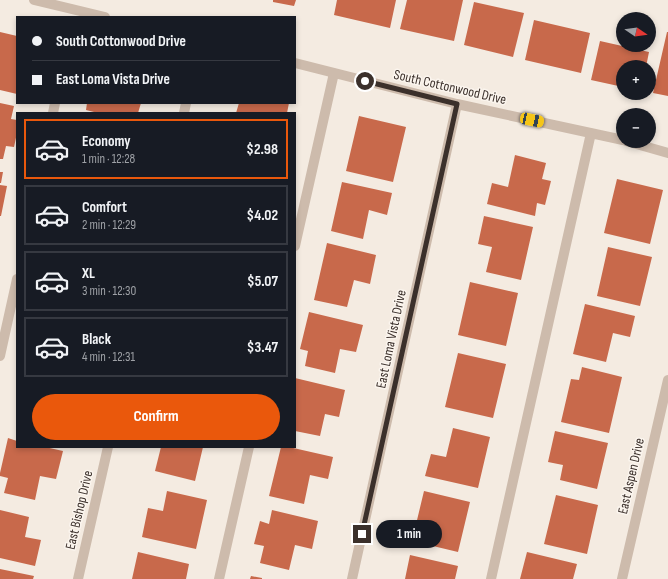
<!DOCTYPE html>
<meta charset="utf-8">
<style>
:root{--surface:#171b24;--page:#20242c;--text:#f1f3f6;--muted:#9ea1a6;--line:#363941;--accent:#ea580c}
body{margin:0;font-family:"Sofia Sans Condensed",sans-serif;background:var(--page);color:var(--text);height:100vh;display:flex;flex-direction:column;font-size:15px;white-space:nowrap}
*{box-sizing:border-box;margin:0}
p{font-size:13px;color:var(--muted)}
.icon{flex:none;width:22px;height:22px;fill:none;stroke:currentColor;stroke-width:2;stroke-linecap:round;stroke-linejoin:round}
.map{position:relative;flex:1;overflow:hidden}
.sheet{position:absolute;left:16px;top:112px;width:280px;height:336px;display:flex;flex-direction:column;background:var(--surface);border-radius:0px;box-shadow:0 2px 6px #0003}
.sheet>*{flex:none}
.top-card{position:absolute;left:16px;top:16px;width:280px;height:88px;border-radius:0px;box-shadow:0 2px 6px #0003;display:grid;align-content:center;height:88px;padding:0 16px;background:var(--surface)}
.needle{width:26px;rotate:103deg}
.tools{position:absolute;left:616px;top:12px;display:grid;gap:8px}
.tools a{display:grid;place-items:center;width:40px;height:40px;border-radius:50%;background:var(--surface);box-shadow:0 2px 6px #0003;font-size:20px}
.end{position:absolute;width:18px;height:18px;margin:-9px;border:5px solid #3b302b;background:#fff;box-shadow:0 0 0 2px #fff}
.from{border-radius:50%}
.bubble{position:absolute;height:28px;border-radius:14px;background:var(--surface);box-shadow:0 2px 6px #0003;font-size:13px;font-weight:700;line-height:28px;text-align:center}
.car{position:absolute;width:12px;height:24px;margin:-12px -6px;border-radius:5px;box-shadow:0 0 3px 1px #0007;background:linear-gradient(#f5c518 24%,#345 0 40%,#f5c518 0 76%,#345 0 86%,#f5c518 0)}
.top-card b{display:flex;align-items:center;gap:14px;height:38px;font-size:15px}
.top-card b+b{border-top:1px solid var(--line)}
.top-card i{width:10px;height:10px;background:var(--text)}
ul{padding:7px 0 0;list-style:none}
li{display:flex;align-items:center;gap:12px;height:60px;margin:0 8px 6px;padding:0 8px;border:2px solid var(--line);border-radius:0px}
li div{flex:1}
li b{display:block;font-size:15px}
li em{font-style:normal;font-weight:700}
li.selected{border-color:var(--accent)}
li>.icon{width:36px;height:36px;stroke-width:1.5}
.button{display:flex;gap:8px;margin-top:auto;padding:8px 16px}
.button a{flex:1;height:46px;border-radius:24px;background:var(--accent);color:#fff;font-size:16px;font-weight:700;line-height:46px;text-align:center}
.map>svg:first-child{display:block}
.building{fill:#c8694b}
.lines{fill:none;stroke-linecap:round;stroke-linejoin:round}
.minor{stroke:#cdbbac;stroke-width:10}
.route{stroke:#3b302b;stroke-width:5}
.labels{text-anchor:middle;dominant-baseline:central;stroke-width:3;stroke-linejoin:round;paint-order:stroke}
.street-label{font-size:14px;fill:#3b302b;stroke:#fbf5ee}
</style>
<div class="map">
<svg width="668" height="579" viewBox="0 0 668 579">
<rect width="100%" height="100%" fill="#f4ebe1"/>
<path class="building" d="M273,0h23l-2,6 -21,-4z
M337,0h59l-6,28 -56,-13z
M407,0h56l-9,41 -54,-12z
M474,2l50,11 -11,44 -49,-12z
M534,20l56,13 -9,40 -56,-13z
M0,32l17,4v58l-17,-4z
M667,32h1v64l-15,-3z
M600,41l49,11 -3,15h-23v20l-32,-7z
M0,103l14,3 -3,13 6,1v13l-3,14 -8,-1 -3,13h-3z
M87,103h54l-3,10h-40l-12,-3z
M239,103h50l-2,10h-51z
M359,116l47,11 -13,55 -47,-11z
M515,155l31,8 -4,16 9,2 -6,24 -8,-2 -2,13 -48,-12 5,-21 16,4z
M0,172h3l-2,11h-1z
M617,179l46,11 -13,54 -46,-11z
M342,182l50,11 -5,22 -18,-5 -6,29 -32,-8z
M0,185l7,1 -6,30h-1z
M484,216l49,11 -12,53 -35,-8 6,-25 -14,-3z
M327,243l49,12 -6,29 -16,-4 -7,27 -33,-7z
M608,247l44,10 -12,49 -43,-10z
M470,282l48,11 -12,53 -48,-11z
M585,304l50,12 -5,21 -17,-4 -7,29 -33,-8z
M309,312l54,13 -7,27 -16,-3 -5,24 -30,-7 3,-15 -8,-2z
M458,353l48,11 -13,54 -48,-11z
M582,367l40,10 -13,56 -48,-11 10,-43 8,1z
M295,378l50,12 -6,27 -14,-3 -5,22 -25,-5z
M453,428l37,9 -12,51 -53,-12 6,-22 15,3z
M555,431l53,12 -11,46 -37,-9 3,-15 -15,-3z
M8,438l9,3v6h28l18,4 -7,28 -16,-3 -5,24 -31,-7 4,-15 -8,-2v-3z
M161,447h42l-8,34 -40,-10z
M281,447h8l44,10 -5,22 -18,-4 -6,29 -35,-8z
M167,491l40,9 -11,49 -54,-12 6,-29 15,3z
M424,491l46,11 -12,50 -46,-11z
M556,495l42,10 -11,49 -43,-10z
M0,510l29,7 -4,20 16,3 -6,26 -35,-8z
M272,510l46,11 -6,28 -17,-4 -6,25 -29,-7 4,-17 -10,-2 6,-23 9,3z
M138,552l51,12 -3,15h-54z
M527,552l50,12 -4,15h-53z
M410,555l48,11 -3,13h-50z
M0,569l34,7 -1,3h-33z
M251,576l11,2v1h-12z"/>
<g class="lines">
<path class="minor" d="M34,0l71,17
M295,63l162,41 166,36
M53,113l2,-10
M184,113l2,-10
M626,141l42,12
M295,246l39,-173
M0,356l17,-77
M78,579l30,-132
M219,579l30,-132
M352,579l105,-475
M491,579l100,-446
M622,579l46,-199"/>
</g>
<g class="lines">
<path class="route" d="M362,534l95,-430 -92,-23"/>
</g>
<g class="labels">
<g class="street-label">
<text transform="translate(450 87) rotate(13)">South Cottonwood Drive</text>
<text transform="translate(391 339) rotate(-78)">East Loma Vista Drive</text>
<text transform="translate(631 476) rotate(-77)">East Aspen Drive</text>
<text transform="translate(79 510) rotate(-77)">East Bishop Drive</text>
</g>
</g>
</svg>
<div class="tools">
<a><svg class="needle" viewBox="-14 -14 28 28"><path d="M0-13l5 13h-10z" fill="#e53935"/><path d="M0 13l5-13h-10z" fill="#9ea1a6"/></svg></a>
<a>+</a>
<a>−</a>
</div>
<i class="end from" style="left:365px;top:81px"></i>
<i class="end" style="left:362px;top:534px"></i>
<div class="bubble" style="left:376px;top:520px;width:66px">1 min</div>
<i class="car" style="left:532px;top:120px;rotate:102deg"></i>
<div class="top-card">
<b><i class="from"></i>South Cottonwood Drive</b>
<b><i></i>East Loma Vista Drive</b>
</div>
<section class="sheet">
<ul>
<li class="selected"><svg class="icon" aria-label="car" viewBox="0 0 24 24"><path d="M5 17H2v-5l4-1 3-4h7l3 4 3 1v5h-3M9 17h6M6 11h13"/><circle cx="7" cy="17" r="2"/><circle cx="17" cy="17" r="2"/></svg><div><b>Economy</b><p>1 min · 12:28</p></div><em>$2.98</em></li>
<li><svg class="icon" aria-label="car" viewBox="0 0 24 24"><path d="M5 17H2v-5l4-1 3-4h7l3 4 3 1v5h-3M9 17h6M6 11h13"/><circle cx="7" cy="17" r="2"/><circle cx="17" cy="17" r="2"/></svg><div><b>Comfort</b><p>2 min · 12:29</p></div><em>$4.02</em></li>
<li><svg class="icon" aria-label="car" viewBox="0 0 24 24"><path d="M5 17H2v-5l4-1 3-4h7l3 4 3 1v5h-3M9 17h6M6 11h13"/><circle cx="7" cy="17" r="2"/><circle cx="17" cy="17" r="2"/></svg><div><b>XL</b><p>3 min · 12:30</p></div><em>$5.07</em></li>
<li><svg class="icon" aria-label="car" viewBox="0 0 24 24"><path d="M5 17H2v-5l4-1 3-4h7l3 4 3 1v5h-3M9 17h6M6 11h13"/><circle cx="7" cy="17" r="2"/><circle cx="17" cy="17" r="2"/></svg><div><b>Black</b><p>4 min · 12:31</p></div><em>$3.47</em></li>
</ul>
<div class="button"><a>Confirm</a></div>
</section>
</div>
